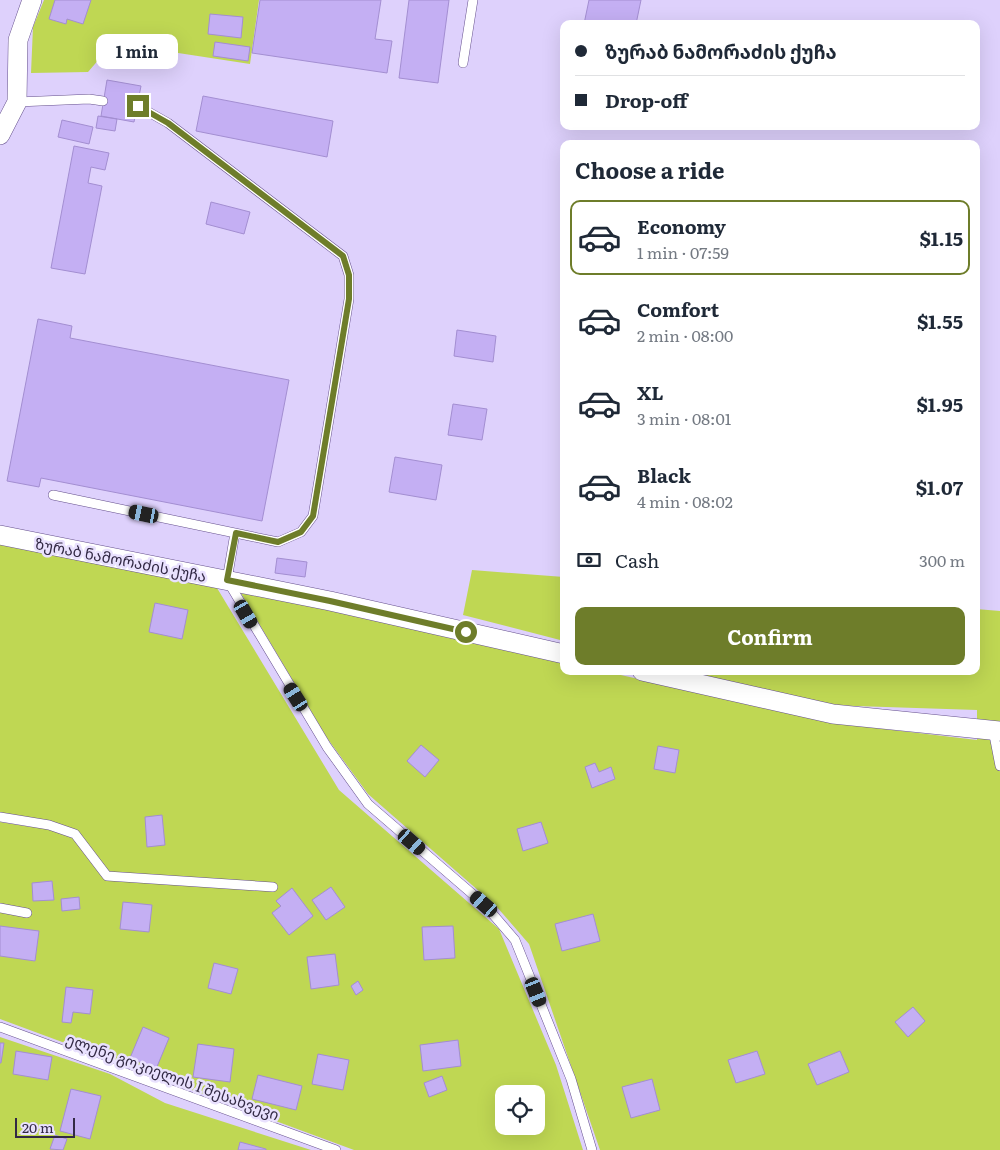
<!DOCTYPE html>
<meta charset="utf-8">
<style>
:root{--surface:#fff;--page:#f6f6f7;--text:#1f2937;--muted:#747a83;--line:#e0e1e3;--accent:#6e7d2a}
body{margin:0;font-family:Literata,"Noto Sans Georgian",serif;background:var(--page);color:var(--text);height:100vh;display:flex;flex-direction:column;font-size:19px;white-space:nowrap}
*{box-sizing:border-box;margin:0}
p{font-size:16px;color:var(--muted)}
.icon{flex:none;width:28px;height:28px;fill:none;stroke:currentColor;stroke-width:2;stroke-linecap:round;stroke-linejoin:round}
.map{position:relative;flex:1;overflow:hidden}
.panel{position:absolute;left:560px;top:140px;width:420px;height:535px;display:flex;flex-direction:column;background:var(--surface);border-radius:10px;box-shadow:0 5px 20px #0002}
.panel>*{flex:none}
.guide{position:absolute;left:560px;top:20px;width:420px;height:110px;border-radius:10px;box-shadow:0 5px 20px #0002;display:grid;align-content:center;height:110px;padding:0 15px;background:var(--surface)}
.buttons{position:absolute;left:495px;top:1085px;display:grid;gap:10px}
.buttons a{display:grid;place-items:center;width:50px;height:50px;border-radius:10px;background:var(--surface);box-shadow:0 5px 20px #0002;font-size:25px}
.scale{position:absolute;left:15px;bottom:12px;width:60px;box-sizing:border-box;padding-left:5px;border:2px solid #322944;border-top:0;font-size:14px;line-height:18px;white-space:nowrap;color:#322944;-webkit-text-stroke:4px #e9e1fe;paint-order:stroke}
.end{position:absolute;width:22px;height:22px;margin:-11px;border:6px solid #6e7d2a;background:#fff;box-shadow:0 0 0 2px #fff}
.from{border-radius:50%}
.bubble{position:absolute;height:35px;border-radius:10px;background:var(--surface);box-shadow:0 5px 20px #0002;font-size:16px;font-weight:700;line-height:35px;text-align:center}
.car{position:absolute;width:15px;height:30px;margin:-15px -8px;border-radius:6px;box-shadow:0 0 4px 1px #0007;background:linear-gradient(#222 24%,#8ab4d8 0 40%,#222 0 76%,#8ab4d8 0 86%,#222 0)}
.guide b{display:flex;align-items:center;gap:18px;height:48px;font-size:19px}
.guide b+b{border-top:1px solid var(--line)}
.guide i{width:12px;height:12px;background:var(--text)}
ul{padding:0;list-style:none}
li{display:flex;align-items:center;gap:15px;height:75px;margin:0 10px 8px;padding:0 5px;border:2px solid transparent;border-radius:10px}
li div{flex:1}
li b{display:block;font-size:19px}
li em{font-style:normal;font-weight:700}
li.on{border-color:var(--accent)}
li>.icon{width:45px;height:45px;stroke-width:1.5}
h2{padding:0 15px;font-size:22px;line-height:60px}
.pay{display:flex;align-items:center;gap:12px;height:55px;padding:0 15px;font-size:19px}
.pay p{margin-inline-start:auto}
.cta{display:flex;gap:10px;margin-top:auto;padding:10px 15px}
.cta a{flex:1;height:58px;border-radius:10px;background:var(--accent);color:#fff;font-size:20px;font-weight:700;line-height:58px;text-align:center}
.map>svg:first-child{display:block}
.green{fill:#bfd753;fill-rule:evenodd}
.building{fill:#c4aff3;stroke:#a38ed1}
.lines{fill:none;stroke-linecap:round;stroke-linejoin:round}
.lane-casing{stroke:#65508d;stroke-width:10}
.street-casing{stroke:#65508d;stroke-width:20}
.lane{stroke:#fff;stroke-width:9}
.street{stroke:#fff;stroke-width:19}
.route{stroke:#6e7d2a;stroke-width:6}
.labels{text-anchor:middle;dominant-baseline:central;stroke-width:5;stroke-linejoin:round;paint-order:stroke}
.street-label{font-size:15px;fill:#322944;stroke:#e9e1fe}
</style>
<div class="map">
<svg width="1000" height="1150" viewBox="0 0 1000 1150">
<rect width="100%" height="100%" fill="#ded1fc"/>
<path class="green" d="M44,0h215l-9,64 -137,-21 -25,29 -57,1 2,-46z
M0,543l217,45 122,202 160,139 57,136 27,85h-229l-354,-131v-197l32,5 3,-7 -35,-7zM504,1094h32v32h-32z
M472,570l92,7v64l-101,-26z
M239,590l325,73v8h39l231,52 143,17v-30l-152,-5 -138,-34h289v-62l24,2v539h-400l-71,-206 -33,-38 -128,-112 -41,-56z
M0,1037l110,37 55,29 146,47h-311z"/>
<path class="building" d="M55,0h36l-8,24 -16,-5 -1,5 -17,-5z
M260,0h121l-6,39 17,2 -5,32 -135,-20z
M409,0h40l-11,83 -39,-5z
M589,0h52l-5,24h-52z
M210,14l33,3 -2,21 -33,-4z
M215,42l35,5 -2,14 -35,-5z
M107,80l34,6 -7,36 -33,-6z
M203,96l130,25 -6,36 -131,-26z
M98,116l19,3 -2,12 -19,-3z
M62,120l31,7 -4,17 -31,-7z
M74,146l35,7 -4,17 -14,-3 -3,16 14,3 -17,88 -34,-6z
M211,202l39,10 -6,22 -38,-10z
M38,319l34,7 -2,12 219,42 -27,141 -221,-43 -2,9 -32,-6z
M457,330l39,6 -3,26 -39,-6z
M453,404l34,5 -5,31 -34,-5z
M395,457l47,8 -6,35 -47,-8z
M277,558l30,4 -2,15 -30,-4z
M155,603l33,7 -6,29 -33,-7z
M421,745l18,15 -14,17 -18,-16z
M658,746l21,4 -4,23 -21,-4z
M595,763l4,9 12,-5 4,12 -23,9 -7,-21z
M162,815l3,30 -18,2 -2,-30z
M541,822l7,21 -25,8 -6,-22z
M52,881l2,19 -21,1 -1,-18z
M331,887l14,20 -19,13 -14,-20z
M292,888l21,28 -24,19 -17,-22 9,-7 -5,-5z
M79,897l1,12 -18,2 -1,-12z
M123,902l29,3 -3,27 -29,-3z
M593,914l7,27 -38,10 -7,-27z
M0,926l39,5 -4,30 -35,-5z
M453,926l2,32 -31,2 -2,-33z
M335,954l4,31 -28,4 -4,-32z
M214,963l24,6 -7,25 -23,-6z
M358,981l5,9 -7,5 -5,-9z
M66,987l27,3 -3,24 -17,-2 -2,11 -9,-1z
M913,1007l12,14 -17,16 -13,-15z
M143,1027l26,11 -13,31 -26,-11z
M458,1040l3,26 -38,5 -3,-26z
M0,1043h4l-3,20h-1z
M198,1044l36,5 -4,33 -37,-5z
M16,1051l36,6 -4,23 -35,-6z
M757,1051l8,23 -29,9 -8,-23z
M840,1051l9,21 -32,13 -9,-21z
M318,1054l31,6 -6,30 -31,-6z
M258,1075l44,11 -6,24 -44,-11z
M442,1076l5,14 -18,7 -5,-14z
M652,1079l8,31 -29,8 -9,-31z
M71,1089l30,7 -11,43 -30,-8z
M55,1135l12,4 -4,11 -13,-1z
M240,1142l26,7v1h-28z"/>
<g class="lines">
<g class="lane-casing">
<path id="lane" d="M463,63l10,-63
M17,102l72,-3 14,2
M53,495l225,47 23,-10 12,-16 36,-217v-24l-6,-19 -175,-133 -30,-17
M235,533l-8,47 100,167 41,57 116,100 31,36 56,139 21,71
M993,730l7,36
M0,817l49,8 26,9 32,42 166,11
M0,908l27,5
M0,1027l336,123"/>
</g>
<g class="street-casing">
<path id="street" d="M0,135l17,-33 1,-62 14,-40
M0,535l330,66 234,53
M642,671l191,43 167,17"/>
</g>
<use href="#lane" class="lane"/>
<use href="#street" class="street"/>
</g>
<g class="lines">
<path class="route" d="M138,106l30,17 175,133 6,19v24l-36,217 -12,16 -23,10 -42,-9 -9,47 103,21 136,31"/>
</g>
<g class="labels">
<g class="street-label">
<text transform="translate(121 559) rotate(11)">ზურაბ ნამორაძის ქუჩა</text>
<text transform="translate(173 1076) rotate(20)">ელენე გოკიელის I შესახვევი</text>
</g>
</g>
</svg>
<div class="buttons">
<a><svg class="icon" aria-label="locate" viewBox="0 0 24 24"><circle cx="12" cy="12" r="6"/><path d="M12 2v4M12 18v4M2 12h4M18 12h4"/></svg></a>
</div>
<div class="scale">20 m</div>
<i class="end from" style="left:466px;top:632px"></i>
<i class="end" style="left:138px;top:106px"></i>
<div class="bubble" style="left:96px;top:34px;width:82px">1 min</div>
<i class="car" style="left:144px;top:514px;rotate:282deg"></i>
<i class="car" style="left:246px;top:614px;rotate:150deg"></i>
<i class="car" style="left:296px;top:697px;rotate:328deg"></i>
<i class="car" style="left:412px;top:842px;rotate:131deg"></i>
<i class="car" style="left:484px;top:904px;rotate:311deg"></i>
<i class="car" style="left:536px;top:992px;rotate:158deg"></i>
<div class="guide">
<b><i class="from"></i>ზურაბ ნამორაძის ქუჩა</b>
<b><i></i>Drop-off</b>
</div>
<section class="panel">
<h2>Choose a ride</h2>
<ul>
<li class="on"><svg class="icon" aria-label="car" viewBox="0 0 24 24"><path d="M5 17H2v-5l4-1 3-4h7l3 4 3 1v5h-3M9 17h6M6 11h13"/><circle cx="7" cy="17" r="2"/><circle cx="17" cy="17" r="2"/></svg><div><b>Economy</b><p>1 min · 07:59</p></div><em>$1.15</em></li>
<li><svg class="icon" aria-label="car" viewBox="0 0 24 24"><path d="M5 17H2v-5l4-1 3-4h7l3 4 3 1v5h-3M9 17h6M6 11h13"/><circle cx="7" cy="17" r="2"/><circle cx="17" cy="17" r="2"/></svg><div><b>Comfort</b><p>2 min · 08:00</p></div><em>$1.55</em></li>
<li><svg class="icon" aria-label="car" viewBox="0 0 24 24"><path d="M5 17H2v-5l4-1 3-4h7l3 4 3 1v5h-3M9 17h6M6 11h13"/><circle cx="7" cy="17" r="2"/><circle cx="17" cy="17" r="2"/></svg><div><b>XL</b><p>3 min · 08:01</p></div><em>$1.95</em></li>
<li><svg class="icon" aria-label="car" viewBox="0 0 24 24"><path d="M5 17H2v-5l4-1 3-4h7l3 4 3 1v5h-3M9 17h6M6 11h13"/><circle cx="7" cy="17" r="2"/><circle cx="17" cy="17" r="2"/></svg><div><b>Black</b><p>4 min · 08:02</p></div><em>$1.07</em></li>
</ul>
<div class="pay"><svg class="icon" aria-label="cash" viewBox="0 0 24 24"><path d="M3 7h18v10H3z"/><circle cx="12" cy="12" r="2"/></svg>Cash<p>300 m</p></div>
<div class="cta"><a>Confirm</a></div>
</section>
</div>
